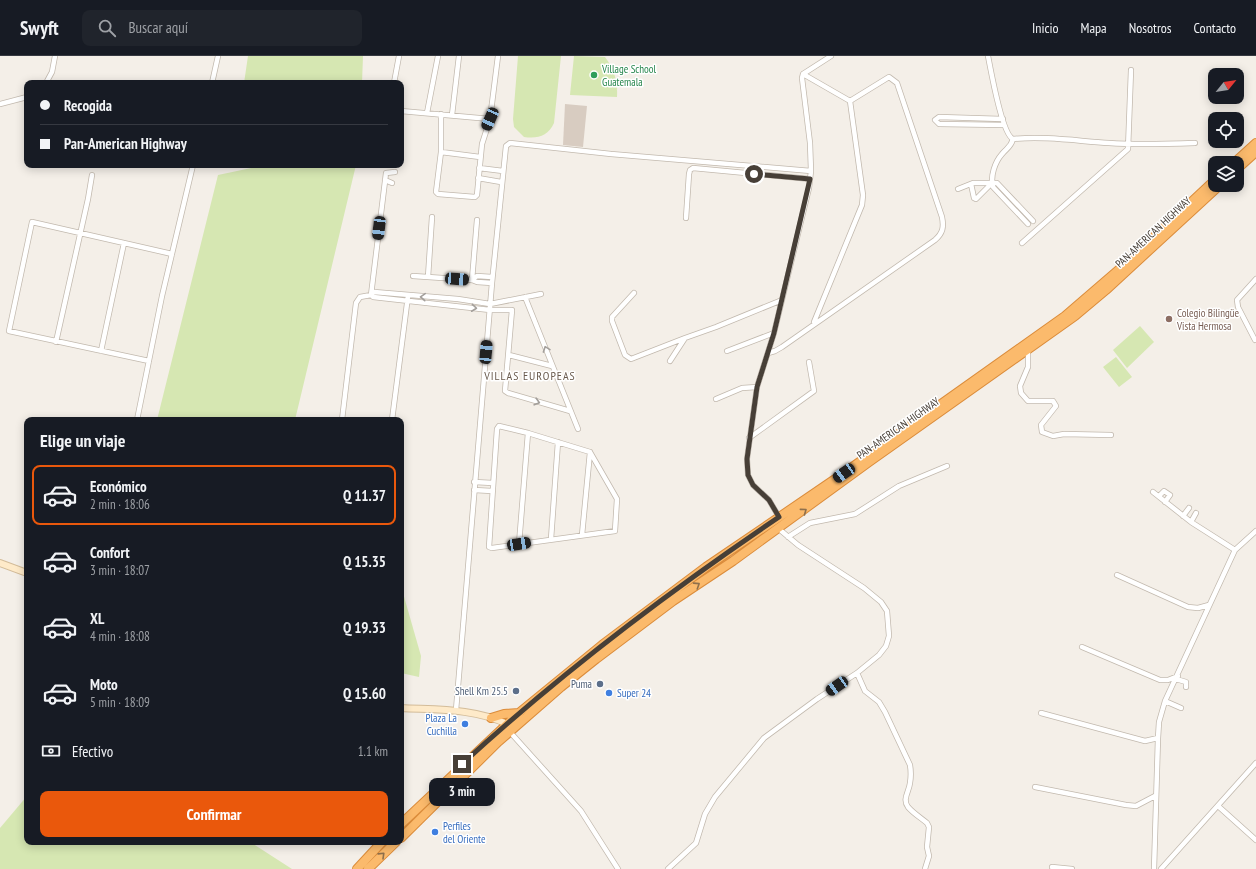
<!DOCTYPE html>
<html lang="es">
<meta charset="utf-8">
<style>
:root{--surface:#171b24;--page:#20242c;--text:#f1f3f6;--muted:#9ea1a6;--line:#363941;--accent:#ea580c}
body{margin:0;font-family:"PT Sans Narrow",sans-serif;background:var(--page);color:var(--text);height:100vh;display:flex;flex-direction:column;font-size:15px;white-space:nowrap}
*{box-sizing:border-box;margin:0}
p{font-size:13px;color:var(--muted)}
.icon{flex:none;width:22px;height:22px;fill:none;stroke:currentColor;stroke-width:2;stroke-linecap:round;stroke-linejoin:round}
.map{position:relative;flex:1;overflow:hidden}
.drawer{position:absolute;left:24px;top:361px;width:380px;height:428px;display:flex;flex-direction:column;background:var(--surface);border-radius:8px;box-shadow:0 2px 10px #0003}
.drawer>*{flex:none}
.banner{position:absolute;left:24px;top:24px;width:380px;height:88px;border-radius:8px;box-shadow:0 2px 10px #0003;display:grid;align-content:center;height:88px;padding:0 16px;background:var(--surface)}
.needle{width:26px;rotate:60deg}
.buttons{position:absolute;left:1208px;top:12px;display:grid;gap:8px}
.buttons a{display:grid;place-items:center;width:36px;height:36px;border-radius:8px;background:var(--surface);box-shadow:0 2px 10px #0003;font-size:20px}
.end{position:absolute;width:18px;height:18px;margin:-9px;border:5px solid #473f37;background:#fff;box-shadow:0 0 0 2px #fff}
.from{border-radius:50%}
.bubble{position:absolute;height:28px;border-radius:8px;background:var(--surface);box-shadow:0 2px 10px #0003;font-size:13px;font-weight:600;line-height:28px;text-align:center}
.car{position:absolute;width:12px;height:24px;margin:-12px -6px;border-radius:5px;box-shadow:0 0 3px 1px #0007;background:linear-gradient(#222 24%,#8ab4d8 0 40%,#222 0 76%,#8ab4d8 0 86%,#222 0)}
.banner b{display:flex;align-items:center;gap:14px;height:38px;font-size:15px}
.banner b+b{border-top:1px solid var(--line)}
.banner i{width:10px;height:10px;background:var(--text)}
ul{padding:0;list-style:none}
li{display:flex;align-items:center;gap:12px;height:60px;margin:0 8px 6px;padding:0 8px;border:2px solid transparent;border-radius:8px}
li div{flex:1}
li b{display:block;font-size:15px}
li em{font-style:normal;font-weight:600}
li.current{border-color:var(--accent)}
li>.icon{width:36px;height:36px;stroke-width:1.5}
h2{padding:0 16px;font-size:18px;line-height:48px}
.pay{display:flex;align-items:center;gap:10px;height:44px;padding:0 16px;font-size:15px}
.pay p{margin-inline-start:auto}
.button{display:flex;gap:8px;margin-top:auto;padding:8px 16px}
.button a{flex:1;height:46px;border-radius:8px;background:var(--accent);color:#fff;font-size:16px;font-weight:600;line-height:46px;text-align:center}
header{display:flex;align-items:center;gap:24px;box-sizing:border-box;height:56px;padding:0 20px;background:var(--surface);border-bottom:1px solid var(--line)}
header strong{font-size:19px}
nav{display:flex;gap:22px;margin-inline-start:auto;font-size:14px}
.search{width:280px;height:36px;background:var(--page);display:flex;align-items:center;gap:10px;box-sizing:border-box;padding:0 14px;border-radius:8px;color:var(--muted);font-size:15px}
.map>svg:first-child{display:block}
.green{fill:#d6e7b2}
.building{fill:#d8ccc1}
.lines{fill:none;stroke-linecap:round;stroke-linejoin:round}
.street-casing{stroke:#c2b9ae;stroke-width:6}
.secondary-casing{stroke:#d3bc99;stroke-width:8}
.highway-casing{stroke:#db8c3b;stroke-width:10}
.street{stroke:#fff;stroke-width:4.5}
.secondary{stroke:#feeac9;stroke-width:6}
.highway{stroke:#fbba6c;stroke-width:8}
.oneway{stroke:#a39f9b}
.oneway2{stroke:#8f704c}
.route{stroke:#473f37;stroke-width:5}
.leisure-dot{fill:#2e9e5b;stroke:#fff;stroke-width:1.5}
.education-dot{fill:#8d6e63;stroke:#fff;stroke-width:1.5}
.service-dot{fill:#5c6f8a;stroke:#fff;stroke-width:1.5}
.shop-dot{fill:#3f7fe0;stroke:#fff;stroke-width:1.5}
.labels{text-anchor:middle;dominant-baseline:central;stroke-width:3;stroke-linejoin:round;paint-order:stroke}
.leisure-label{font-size:11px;fill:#27864d;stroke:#fff;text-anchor:start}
.street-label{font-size:11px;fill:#473f37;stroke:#fff}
.education-label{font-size:11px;fill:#785e54;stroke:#fff;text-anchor:start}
.service-label{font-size:11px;fill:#4e5e75;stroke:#fff;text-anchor:end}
.shop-label{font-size:11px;fill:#366cbe;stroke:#fff;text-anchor:start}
.neighbourhood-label{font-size:12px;letter-spacing:1px;fill:#6a5b4e;stroke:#fff}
</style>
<header>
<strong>Swyft</strong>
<div class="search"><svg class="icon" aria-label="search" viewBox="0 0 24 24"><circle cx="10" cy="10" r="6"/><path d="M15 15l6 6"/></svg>Buscar aquí</div>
<nav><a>Inicio</a><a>Mapa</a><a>Nosotros</a><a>Contacto</a></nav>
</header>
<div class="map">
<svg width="1256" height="813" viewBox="0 0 1256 813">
<rect width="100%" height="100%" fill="#f4efe8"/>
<path class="green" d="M248,0h115l-1,27h-118z
M518,0h43l-7,67c-6,13 -16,16 -30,14l-10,-10 -1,-8z
M574,0l31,1c9,12 13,24 12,40l-47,-2z
M266,109h90l-61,255h-138l61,-245z
M1140,270l14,16 -27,26 -14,-18z
M1116,301l16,20 -13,10 -16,-20z
M401,530l20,70 -2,21 -18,-4z
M27,740v46h223l42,27h-292v-41z"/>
<path class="building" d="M565,48l22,2 -4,41 -20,-2z"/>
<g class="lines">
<g class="street-casing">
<path id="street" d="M988,0c3,15 14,78 25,83 32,-3 64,2 96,4 28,2 57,1 86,0
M803,18l47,27
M46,27l6,-11 3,-16
M212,27l6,-27
M394,27l5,-27
M0,48l27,-7
M401,55l89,8
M427,57l11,-57
M441,58v38l-5,40 2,2 37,3 2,-2 5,-51 8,-25 8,-63
M452,59l7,-59
M1003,63l-64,-2 -4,3 4,4 65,1
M1013,83c-2,8 -6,9 -11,15 -7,8 -12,22 -9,33l35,37
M441,96l39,5
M479,112l24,3
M478,122l23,4
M385,124l7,3
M971,128l3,14 2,1 16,-16
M958,133l15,-6h24l36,38
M686,162l3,-44 1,-4 3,-2 117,11
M1022,187l106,-94 3,-79
M413,220l59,4 5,2 15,1
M428,221l4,-60
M472,224l5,-60
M472,224l5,-4 15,1
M634,237l-22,24v4l13,34 6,4 54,-21
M371,239l2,2 117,13h22l-7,81 3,2 62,18
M371,239l15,-122 9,-1
M525,241l53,132
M814,266l48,-117 1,-10 -13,-94
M1255,284l-17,-33 -1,-7 19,-21
M56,286l32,-143 4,-24
M101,295l23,-108
M727,295l47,-18
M1028,295v16l-8,19 1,7 7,8h25l3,5 -15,19 1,7 11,4 11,-2 47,1
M768,297l7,-2 7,-4 153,-107c8,-7 9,-13 7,-23l-45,-134 -8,-6 -39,24
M509,299l43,11
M149,305l-140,-30 23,-109 140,32
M670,305l15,-23 31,-11 66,-27
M716,343l26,-11 15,-1
M137,364l25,-124 31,-131
M342,364l14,-117 4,-6 11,-2 3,-3 84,7 32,5 51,-10
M392,364l16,-124
M499,370l29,7 62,19 27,47 -2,32 -123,17 -3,-1 8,-118z
M749,382l65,-47 -5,-29
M474,426l19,1
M474,434l18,1
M1153,436l38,30 44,28
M1159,440l5,-5 6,4 -5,7
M1183,460l6,-8
M779,461l-10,-17 -16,-15 -5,-10 -1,-16 10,-72 17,-54 35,-145 2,-17 -1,-28 -8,-65 1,-4 28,-18
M1191,466l5,-9
M582,479l8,-83
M788,481l22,-14 45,-9 44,-28 48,-20
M551,483l7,-97
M519,488l9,-111
M1117,519l71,32 10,1 11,-3
M1082,591l78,33h8l10,-4
M857,617l8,18 14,11 6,10 25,53c1,6 1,12 0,18 -1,9 -8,16 -2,24 5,6 13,11 19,16l2,4 -2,20 2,9 -4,13
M1176,623l10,3v5
M1165,645l16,7
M456,654l36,-427 14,-137 4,-3 101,11 200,17
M1041,657l104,28 13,-3
M510,676l71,79 37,58
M1035,731l91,18 10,1 19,-10
M1218,750l38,34
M1052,811l20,2
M668,813l28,-26 9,-29 10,-17 49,-59 53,-39 40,-26 22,-18 7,-9 3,-10 -2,-25 -6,-9 -17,-14 -66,-43 -19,-16
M1154,813l4,-131 1,-16 6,-21 70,-151 21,-19
M1161,813l95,-106"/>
</g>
<g class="secondary-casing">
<path id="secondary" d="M0,507l27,10
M401,652c35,2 73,0 106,16"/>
</g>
<g class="highway-casing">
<path id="highway" d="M1234,107l22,-20
M1237,113l19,-17
M491,662l13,-4 15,-1
M401,768l119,-112 82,-67 104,-78 138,-94 221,-157 58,-50 92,-86
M401,782l97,-96 63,-55 35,-28 77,-58 60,-40 136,-99 206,-146 31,-26 114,-105
M357,813l25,-27
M368,813l28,-27"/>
</g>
<use href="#street" class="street"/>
<use href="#secondary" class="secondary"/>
<use href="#highway" class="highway"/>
</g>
<defs><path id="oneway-chevron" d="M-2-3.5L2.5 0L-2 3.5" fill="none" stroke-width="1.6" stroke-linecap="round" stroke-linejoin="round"/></defs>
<g class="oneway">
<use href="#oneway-chevron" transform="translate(423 241) rotate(-176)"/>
<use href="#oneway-chevron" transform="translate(474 252) rotate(6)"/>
<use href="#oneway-chevron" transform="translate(546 293) rotate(-110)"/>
<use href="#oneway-chevron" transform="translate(537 346) rotate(16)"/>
</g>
<g class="oneway2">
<use href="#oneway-chevron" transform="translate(804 455) rotate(-36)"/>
<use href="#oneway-chevron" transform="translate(697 529) rotate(-33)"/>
<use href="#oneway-chevron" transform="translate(382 799) rotate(-44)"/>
</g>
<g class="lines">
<path class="route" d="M462,708c99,-91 206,-172 317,-247l-10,-17 -16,-15 -5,-10 -1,-16 10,-72 17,-54 36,-154 -56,-5"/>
</g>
<circle class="leisure-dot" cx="594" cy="19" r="4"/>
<circle class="education-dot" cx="1169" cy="263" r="4"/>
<g class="service-dot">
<circle cx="600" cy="628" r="4"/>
<circle cx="516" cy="635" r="4"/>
</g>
<g class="shop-dot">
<circle cx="609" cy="637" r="4"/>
<circle cx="465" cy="668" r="4"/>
<circle cx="435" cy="776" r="4"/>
</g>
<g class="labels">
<g class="leisure-label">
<text x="602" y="13">Village School<tspan x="602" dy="13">Guatemala</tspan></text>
</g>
<g class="street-label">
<text transform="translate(1153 176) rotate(-43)">PAN-AMERICAN HIGHWAY</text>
<text transform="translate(898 372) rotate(-35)">PAN-AMERICAN HIGHWAY</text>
</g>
<g class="education-label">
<text x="1177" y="257">Colegio Bilingüe<tspan x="1177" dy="13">Vista Hermosa</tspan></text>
</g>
<g class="service-label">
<text x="592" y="628">Puma</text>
<text x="508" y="635">Shell Km 25.5</text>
</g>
<g class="shop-label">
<text x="617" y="637">Super 24</text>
<text x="457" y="662" text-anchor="end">Plaza La<tspan x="457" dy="13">Cuchilla</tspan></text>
<text x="443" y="770">Perfiles<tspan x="443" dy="13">del Oriente</tspan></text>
</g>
<g class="neighbourhood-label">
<text x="530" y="319">VILLAS EUROPEAS</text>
</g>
</g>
</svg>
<div class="buttons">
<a><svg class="needle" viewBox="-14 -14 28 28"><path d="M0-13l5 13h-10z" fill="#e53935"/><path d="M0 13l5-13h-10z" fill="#9ea1a6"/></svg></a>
<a><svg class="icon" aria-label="locate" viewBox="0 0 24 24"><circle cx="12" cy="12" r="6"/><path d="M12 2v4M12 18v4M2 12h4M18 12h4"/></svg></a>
<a><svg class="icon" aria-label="layers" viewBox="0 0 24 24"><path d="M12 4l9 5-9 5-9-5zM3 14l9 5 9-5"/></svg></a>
</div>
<i class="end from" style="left:754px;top:118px"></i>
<i class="end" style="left:462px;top:708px"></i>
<div class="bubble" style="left:429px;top:722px;width:66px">3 min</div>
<i class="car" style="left:490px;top:63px;rotate:204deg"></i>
<i class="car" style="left:379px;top:172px;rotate:187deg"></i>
<i class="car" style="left:457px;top:223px;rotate:94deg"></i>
<i class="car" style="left:486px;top:296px;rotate:5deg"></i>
<i class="car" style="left:844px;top:417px;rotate:235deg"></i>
<i class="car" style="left:519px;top:488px;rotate:81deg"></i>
<i class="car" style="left:837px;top:630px;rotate:236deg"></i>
<div class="banner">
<b><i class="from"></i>Recogida</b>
<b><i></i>Pan-American Highway</b>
</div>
<section class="drawer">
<h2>Elige un viaje</h2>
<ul>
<li class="current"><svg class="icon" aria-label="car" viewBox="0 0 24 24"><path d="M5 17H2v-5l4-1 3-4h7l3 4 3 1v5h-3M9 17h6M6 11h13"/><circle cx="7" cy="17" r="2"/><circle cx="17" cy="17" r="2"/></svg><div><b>Económico</b><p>2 min · 18:06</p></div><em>Q 11.37</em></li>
<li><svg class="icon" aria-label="car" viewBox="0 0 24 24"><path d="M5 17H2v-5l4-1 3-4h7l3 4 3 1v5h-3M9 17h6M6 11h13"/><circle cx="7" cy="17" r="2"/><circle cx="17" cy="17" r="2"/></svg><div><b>Confort</b><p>3 min · 18:07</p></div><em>Q 15.35</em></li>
<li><svg class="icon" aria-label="car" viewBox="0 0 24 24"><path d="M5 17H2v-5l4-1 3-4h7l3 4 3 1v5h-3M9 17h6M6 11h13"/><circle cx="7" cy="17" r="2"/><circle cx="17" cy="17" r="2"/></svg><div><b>XL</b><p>4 min · 18:08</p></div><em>Q 19.33</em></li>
<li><svg class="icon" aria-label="car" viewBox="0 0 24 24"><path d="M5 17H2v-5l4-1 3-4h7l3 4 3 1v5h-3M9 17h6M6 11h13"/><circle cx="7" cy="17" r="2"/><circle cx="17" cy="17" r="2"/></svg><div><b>Moto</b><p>5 min · 18:09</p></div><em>Q 15.60</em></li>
</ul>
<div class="pay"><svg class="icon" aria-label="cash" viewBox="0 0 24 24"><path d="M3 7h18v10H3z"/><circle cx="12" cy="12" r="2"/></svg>Efectivo<p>1.1 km</p></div>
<div class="button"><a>Confirmar</a></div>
</section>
</div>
